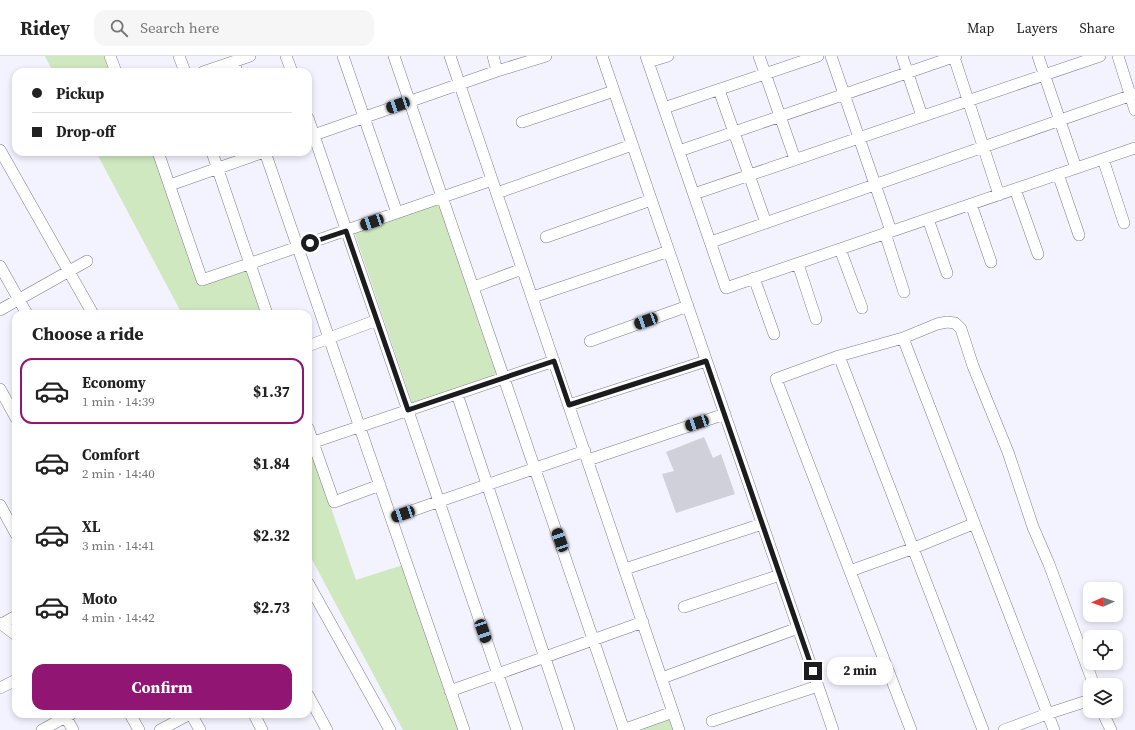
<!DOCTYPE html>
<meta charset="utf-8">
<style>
:root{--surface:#fff;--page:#f6f6f6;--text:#222;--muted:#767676;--line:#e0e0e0;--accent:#911572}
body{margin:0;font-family:"Source Serif 4",serif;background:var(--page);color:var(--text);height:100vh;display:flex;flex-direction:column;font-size:15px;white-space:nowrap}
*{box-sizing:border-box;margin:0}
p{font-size:13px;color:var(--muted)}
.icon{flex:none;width:22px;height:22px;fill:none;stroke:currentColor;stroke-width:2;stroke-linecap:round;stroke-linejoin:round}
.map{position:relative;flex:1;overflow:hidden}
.side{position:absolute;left:12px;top:254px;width:300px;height:408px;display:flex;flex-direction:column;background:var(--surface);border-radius:12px;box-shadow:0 2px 6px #0003}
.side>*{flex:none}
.hud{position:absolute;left:12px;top:12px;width:300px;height:88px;border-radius:12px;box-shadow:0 2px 6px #0003;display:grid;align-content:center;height:88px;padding:0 20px;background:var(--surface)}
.needle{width:26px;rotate:268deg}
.controls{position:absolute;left:1083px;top:526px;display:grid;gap:8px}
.controls a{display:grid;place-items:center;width:40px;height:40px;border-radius:8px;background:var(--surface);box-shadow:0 2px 6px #0003;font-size:20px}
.end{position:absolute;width:18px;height:18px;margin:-9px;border:5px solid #1c1c20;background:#fff;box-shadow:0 0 0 2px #fff}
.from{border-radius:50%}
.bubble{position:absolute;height:28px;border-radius:12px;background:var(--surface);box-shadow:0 2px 6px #0003;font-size:13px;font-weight:700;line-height:28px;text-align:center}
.car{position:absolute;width:12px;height:24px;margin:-12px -6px;border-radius:5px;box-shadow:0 0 3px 1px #0007;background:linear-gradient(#222 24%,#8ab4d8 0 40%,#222 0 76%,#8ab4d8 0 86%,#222 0)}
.hud b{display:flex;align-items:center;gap:14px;height:38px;font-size:15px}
.hud b+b{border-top:1px solid var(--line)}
.hud i{width:10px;height:10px;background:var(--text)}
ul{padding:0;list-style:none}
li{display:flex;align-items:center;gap:12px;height:66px;margin:0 8px 6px;padding:0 12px;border:2px solid transparent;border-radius:12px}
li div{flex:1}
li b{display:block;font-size:15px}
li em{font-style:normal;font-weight:700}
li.current{border-color:var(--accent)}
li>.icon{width:36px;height:36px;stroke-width:1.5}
h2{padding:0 20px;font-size:18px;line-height:48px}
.button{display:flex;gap:8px;margin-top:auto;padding:8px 20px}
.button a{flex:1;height:46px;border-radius:12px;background:var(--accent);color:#fff;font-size:16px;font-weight:700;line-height:46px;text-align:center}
header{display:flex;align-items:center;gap:24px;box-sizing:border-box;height:56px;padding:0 20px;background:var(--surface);border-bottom:1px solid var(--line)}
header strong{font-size:19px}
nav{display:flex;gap:22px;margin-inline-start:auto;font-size:14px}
.search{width:280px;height:36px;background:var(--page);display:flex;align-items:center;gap:10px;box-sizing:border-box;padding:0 14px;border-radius:12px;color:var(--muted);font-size:15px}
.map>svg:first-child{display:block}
.green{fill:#d0e8bf}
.building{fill:#d0d0db}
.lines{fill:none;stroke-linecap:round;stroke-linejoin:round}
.minor-casing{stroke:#7e7e88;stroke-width:12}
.minor{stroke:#fff;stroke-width:11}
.route{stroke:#1c1c20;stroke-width:5}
</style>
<header>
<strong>Ridey</strong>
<div class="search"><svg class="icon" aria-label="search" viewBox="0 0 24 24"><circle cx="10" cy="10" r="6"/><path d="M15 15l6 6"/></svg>Search here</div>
<nav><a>Map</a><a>Layers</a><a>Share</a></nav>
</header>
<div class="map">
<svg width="1135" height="674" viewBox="0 0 1135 674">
<rect width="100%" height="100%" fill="#f3f3ff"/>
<path class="green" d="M45,0h62l6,16h-60z
M96,96h59l45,132 48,-17 16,47h-82z
M440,146l59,173 -87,28 -58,-172z
M308,385l48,139 47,-15 57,165h-57l-95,-178z
M669,662l4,12h-37z"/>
<path class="building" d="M704,381l9,21 8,-4 14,40 -59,19 -14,-39 12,-3 -8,-19z"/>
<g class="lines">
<g class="minor-casing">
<path id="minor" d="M110,0l6,16
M179,0l6,16
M286,0l6,16
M343,0l54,157
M394,0l230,674
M450,0l229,674
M493,0l4,15
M602,0l231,674
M646,0l80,232 409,-140
M759,0l36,103
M831,0l60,175
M902,0l20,60
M1038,0l38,112
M1118,0l17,54
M954,1l45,138
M234,6l3,10
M648,6l20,-6
M203,16l47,-16
M719,34l47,133
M664,52l154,-52
M308,62l209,612
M522,66l92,-31
M308,81l189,-66 49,-15
M0,94l93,164
M679,95l277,-95
M158,96l44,128 290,-100
M212,96l55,162
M265,96l199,578
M1103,103l21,64
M1058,118l21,61
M170,129l94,-33
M1015,133l23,65
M497,137l135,-48
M694,138l406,-138
M971,148l20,58
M928,163l19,54
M885,177l19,59
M546,181l105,-37
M711,186l424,-148
M840,193l22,59
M798,208l18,55
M0,210l27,48
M754,222l20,56
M474,231l48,-18
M533,241l136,-46
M0,254l87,-49
M903,282l34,-14 10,-2 8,1 6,6 12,37 35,86 25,75 16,37 45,121
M590,285l98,-35
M308,290l69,-26
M839,300l64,-18 151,392
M0,333l16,29
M457,338l112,336
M569,349l137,-44
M308,372l26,74 46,-17
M314,386l240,-81
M588,404l137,-46
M0,449l16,29
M391,462l194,-67
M625,513l137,-45
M850,515l64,-23 59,-24
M308,527l82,147
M684,551l96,-32
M0,567l16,12
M0,569l16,-9
M662,622l136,-50
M0,632l16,-8
M450,635l193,-69
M308,639l19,35
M1102,655l9,19
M64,658l9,16
M130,658l9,16
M191,658l9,16
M254,658l8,16
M712,665l106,-35
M42,674l29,-16
M160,674l30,-16
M623,674l50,-18
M911,674l-135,-351 63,-23 144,374
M1004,674l43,-16 43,-14"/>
</g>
<use href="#minor" class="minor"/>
</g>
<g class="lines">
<path class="route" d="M310,187l36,-12 62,179 146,-49 15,44 137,-44 107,310"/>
</g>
</svg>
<div class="controls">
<a><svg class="needle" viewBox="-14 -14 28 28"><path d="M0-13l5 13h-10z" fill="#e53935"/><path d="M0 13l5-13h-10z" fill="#767676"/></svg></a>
<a><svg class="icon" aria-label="locate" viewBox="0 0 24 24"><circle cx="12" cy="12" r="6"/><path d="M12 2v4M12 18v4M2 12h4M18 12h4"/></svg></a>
<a><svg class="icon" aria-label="layers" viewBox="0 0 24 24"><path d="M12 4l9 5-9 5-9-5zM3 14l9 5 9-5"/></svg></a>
</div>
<i class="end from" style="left:310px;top:187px"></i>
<i class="end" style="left:813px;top:615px"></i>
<div class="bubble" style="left:827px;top:601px;width:66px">2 min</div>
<i class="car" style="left:398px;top:49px;rotate:251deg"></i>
<i class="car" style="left:372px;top:166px;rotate:251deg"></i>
<i class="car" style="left:646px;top:265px;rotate:250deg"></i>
<i class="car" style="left:697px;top:367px;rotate:252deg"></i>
<i class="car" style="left:403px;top:458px;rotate:251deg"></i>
<i class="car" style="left:560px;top:484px;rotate:341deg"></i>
<i class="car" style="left:483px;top:575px;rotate:161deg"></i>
<div class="hud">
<b><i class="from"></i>Pickup</b>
<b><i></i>Drop-off</b>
</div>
<section class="side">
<h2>Choose a ride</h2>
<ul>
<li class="current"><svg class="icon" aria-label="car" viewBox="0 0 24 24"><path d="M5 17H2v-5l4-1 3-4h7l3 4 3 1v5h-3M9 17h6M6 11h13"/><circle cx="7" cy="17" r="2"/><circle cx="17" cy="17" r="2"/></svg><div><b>Economy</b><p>1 min · 14:39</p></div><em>$1.37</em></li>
<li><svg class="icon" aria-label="car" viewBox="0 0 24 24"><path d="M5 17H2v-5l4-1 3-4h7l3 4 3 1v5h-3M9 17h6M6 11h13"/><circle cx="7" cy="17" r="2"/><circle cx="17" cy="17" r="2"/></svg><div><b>Comfort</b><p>2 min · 14:40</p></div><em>$1.84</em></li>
<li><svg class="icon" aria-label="car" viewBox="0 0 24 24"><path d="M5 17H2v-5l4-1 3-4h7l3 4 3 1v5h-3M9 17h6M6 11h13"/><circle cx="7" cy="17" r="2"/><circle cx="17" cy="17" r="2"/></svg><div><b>XL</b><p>3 min · 14:41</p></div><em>$2.32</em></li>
<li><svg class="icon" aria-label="car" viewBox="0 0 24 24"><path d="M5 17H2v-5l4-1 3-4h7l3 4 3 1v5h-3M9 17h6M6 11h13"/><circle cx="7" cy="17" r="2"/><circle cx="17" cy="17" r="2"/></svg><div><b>Moto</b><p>4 min · 14:42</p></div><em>$2.73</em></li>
</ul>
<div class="button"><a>Confirm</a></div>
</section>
</div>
